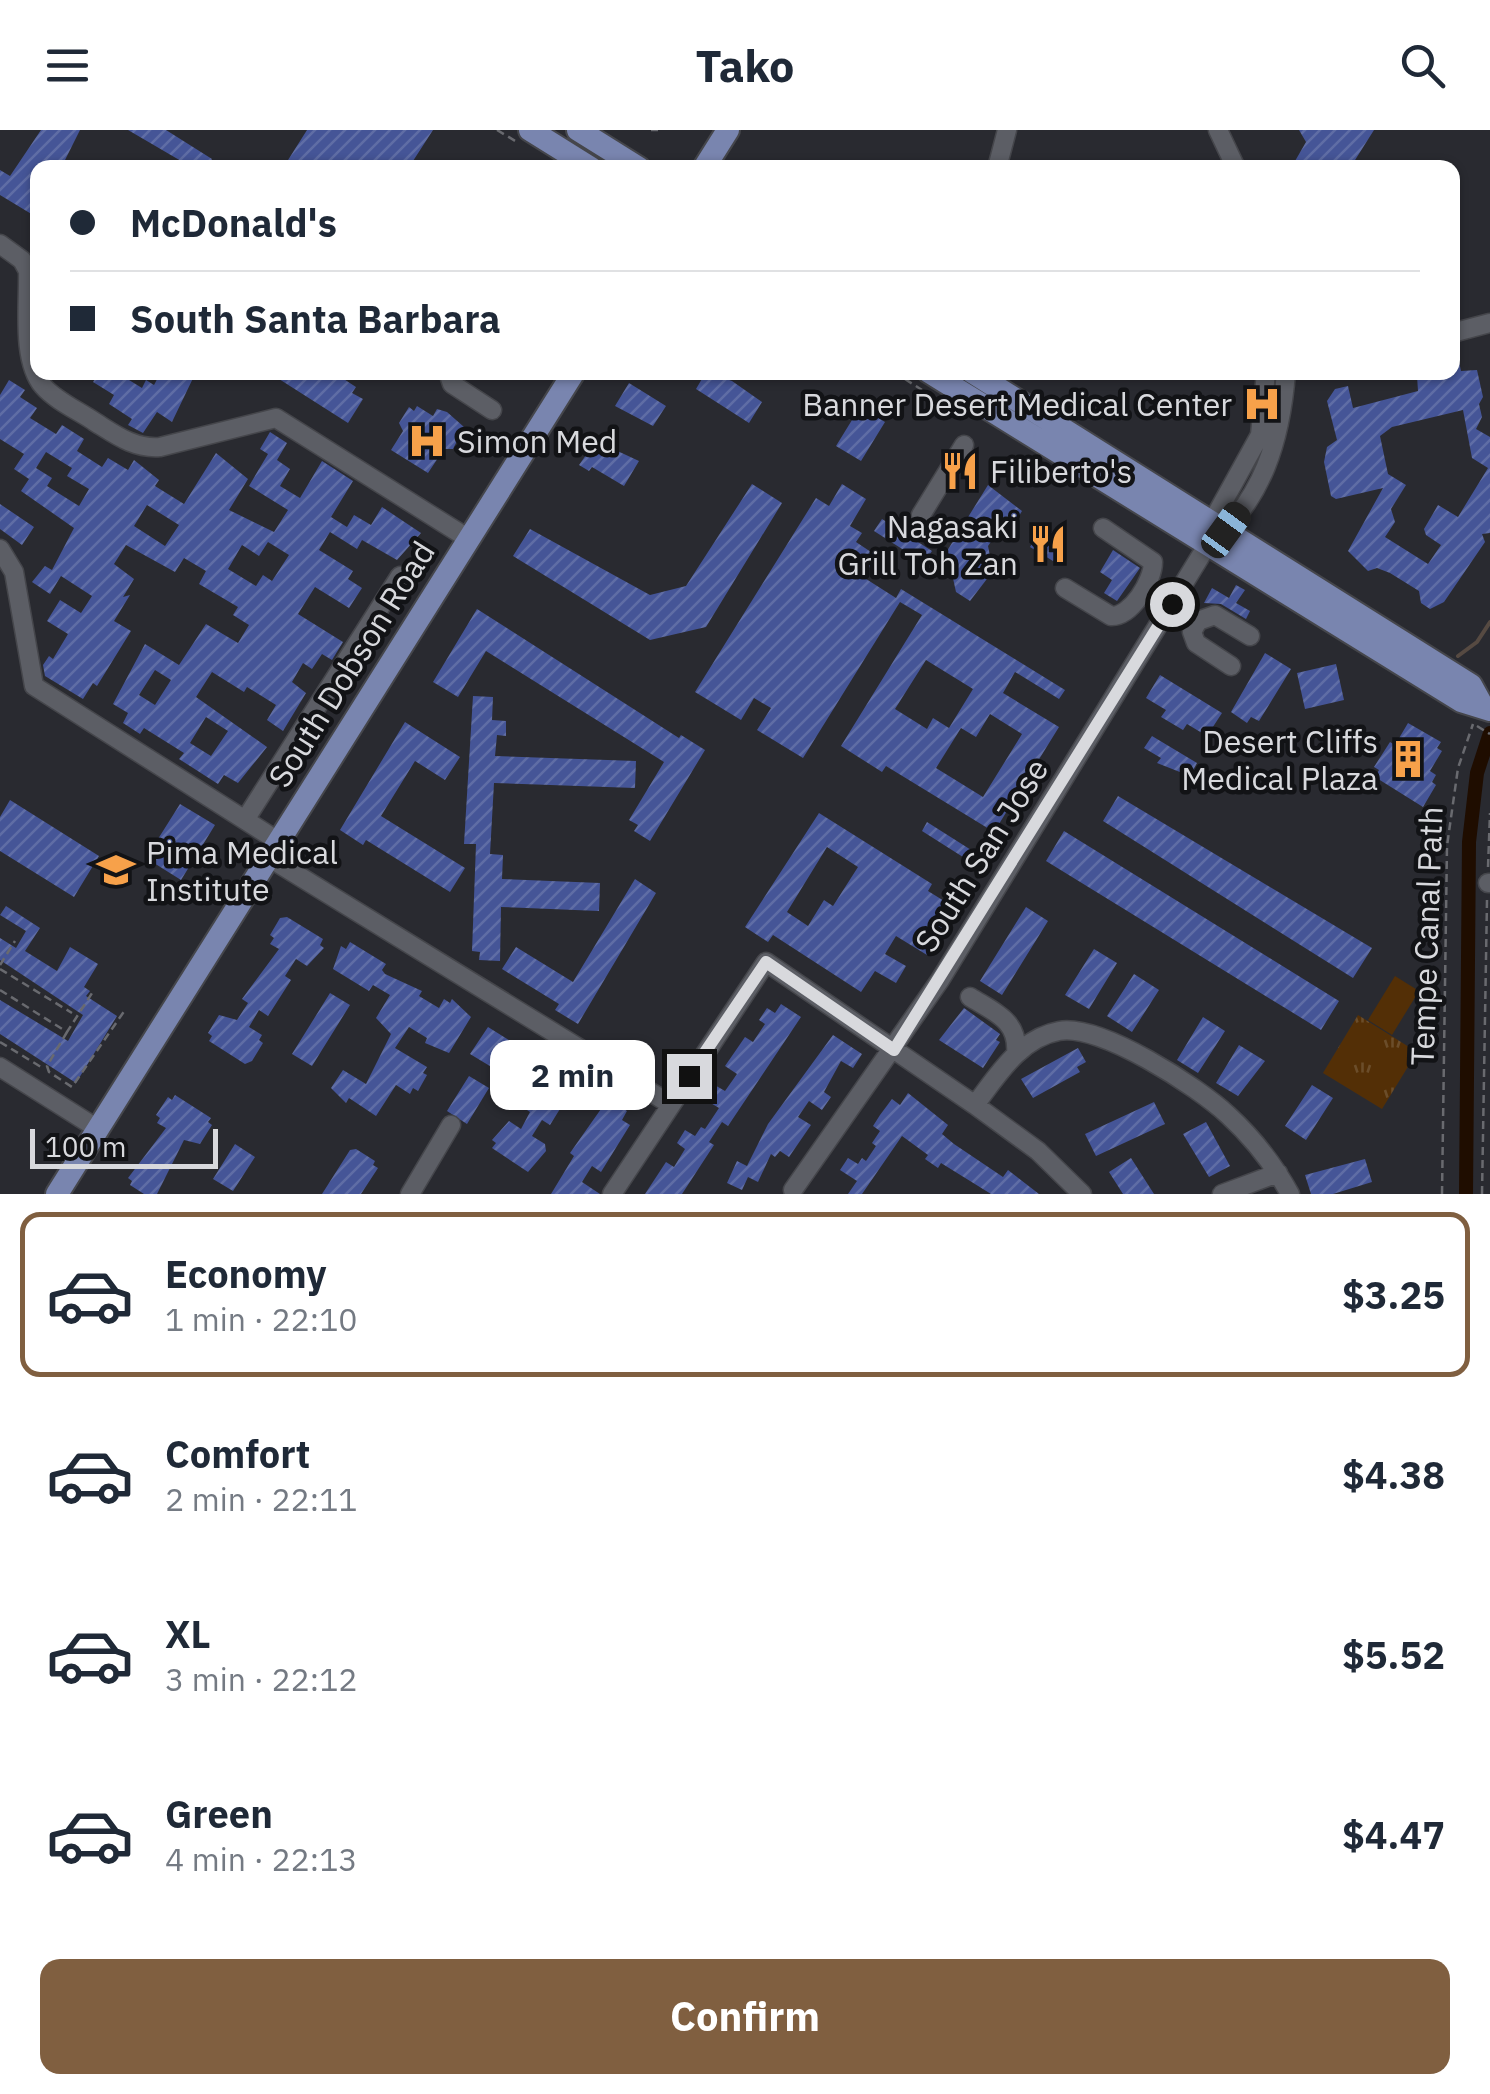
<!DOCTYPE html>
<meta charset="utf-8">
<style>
:root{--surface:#fff;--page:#f6f6f7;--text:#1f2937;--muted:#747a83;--line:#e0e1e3;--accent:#805f40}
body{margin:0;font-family:"IBM Plex Sans",sans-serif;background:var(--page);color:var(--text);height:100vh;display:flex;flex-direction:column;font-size:38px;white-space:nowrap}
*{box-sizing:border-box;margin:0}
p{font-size:32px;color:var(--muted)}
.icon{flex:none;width:55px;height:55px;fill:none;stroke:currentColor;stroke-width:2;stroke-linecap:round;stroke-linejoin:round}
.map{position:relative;height:1064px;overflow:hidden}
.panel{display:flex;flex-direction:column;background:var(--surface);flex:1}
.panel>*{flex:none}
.guide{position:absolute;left:30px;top:30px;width:1430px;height:220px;border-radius:20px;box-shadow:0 2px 8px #0004;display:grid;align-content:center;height:220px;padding:0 40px;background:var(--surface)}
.scale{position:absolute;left:30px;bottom:25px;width:188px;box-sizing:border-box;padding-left:10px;border:5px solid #d8d9dd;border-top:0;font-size:28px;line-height:35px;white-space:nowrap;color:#d8d9dd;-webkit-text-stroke:8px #121316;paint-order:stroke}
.end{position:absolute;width:45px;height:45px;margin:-22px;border:12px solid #d8d9dd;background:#111;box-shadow:0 0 0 5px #111}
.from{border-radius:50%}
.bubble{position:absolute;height:70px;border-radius:20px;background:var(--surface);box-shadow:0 2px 8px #0004;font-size:32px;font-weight:800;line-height:70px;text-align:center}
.car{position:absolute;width:30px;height:60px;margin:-30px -15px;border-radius:12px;box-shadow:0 0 8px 2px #0007;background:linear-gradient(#222 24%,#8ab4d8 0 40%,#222 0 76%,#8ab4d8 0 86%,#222 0)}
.guide b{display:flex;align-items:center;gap:35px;height:95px;font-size:38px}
.guide b+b{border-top:2px solid var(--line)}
.guide i{width:25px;height:25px;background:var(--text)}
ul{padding:18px 0 0;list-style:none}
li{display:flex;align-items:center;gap:30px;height:165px;margin:0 20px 15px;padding:0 20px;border:5px solid transparent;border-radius:20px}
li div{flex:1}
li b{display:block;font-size:38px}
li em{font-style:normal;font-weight:800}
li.selected{border-color:var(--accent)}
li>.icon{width:90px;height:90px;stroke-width:1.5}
.action{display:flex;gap:20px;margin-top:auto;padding:20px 40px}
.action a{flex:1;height:115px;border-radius:20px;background:var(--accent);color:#fff;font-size:40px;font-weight:800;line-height:115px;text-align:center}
header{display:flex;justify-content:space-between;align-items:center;height:130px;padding:0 40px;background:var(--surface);font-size:45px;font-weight:800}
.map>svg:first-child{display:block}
.grass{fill:url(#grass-tufts)}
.pitch{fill:#532f06}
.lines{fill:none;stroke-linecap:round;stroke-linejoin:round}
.stream{stroke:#564a42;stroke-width:4}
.canal{stroke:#1f0d00;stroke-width:14}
.building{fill:url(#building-hatch);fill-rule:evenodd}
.minor-casing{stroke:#45464b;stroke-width:21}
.major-casing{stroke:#45464b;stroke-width:26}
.path{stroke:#696a6f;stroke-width:2.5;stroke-dasharray:8 5;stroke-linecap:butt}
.minor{stroke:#5c5e65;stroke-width:18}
.major{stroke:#7985af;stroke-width:22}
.route{stroke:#d8d9dd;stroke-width:12}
.labels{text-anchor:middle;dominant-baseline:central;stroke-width:9;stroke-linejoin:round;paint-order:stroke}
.poi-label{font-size:32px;fill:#d8d9dd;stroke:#121316;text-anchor:end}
.street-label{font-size:32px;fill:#d8d9dd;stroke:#121316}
</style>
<header><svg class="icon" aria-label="menu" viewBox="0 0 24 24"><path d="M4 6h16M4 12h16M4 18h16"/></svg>Tako<svg class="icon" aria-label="search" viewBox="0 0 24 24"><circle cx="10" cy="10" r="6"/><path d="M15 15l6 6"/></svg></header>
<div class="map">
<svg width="1490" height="1064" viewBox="0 0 1490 1064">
<defs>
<pattern id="grass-tufts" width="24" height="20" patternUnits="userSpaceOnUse" patternTransform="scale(2.5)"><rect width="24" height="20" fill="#532f06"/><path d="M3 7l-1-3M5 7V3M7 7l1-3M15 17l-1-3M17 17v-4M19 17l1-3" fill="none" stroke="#6b4d2a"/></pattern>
<pattern id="building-hatch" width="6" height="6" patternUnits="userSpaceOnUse" patternTransform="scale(2.5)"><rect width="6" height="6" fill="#455597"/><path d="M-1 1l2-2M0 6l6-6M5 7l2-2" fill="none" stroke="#5f6da5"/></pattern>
</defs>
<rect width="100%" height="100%" fill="#292a30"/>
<path class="grass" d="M1358,885l59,37 -35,57 -59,-36z"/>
<path class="pitch" d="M1395,846l24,15 -27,44 -24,-15z"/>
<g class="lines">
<path class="stream" d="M1458,526l19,-14 13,-20"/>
<path class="canal" d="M1466,1064l3,-352 8,-69 13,-40"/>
</g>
<path class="building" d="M41,0h39l-19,38h-23v50l-38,-23v-25l10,6z
M128,0h38l46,29 -5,9h-14z
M307,0h126l-20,31 10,7h-140z
M1299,0h75l-24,38h-59l15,-26z
M1457,222l4,19 16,-1 6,27 -4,7 3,13 -6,12 14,8v96l-8,1 3,8 -41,60 -14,7 -9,-6 -2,-12 -29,-18 -13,-5 -9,3 -20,-20 35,-63 -47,11 -5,-3 -7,-34 3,-15 10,-7 -10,-39 8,-12 13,-3 5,22 65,-17 -1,-15 35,-4v-19zM1463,280l9,48 16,10 -30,49 -20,-12 -14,24 2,6 15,10 -13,19 -43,-27 10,-15 -4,-13 15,-24 -18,-11 -8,-38 12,-9z
M99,242h17l26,16 4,-8 8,5 7,-13h35l-24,50 -15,-10 -14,21 -15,-8 4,-6 -23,-15 5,-9 -21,-13z
M268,242h65l23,15 -4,6 11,6 -15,24z
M706,242l26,9 30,21 -13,21 -53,-34z
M9,250l16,10 -5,7 17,11 -7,10 26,16 6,-9 22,14 -7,12 25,16 6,-9 20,12 6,-10 25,20 -4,6 29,18 32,-51 32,26 -19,31 45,22 14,-22 -39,-24 19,-32 -8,-5 10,-17 17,11 -10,17 13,9 -10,17 20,12 22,-37 31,20 -22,36 16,10 7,-12 17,10 11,-18 39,26 -24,27 -35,-20 -5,9 -27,-17 -11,18 34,21 -5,8 14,9 -13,20 -34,-21 -17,27 45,28 -11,18 -10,-6 -10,15 -9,-6 -11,19 14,11 -23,38 -16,-11 9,-15 -29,-18 -3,5 -32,-20 -16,25 71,50 -29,36 -14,-8 -6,9 -28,-18 -11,-7 5,-6 -40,-25 -4,6 -17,-11 5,-10 -15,-9 32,-60 34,21 27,-41 32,19 11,-18 -16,-10 5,-8 -39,-23 7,-13 -22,-13 -9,14 -49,-27 -12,19 20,15 -11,18 7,-2 -16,26 17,10 -34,55 -4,-3 -10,16 -38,-23 -2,-11 6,-9 4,3 15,-25 -21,-13 13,-21 21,13 11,-17 -31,-20 -11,18 -18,-12 13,-16 7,4 22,-42 -53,-37 8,-12 -15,-10 10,-15 -24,-15v-44zM46,322l26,16 -5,8 22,13 -10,17 -32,-20 5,-8 -16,-10zM147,375l32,20 -14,21 -31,-20zM268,412l21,13 -17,26 -9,-6 -7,11 -28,-17 14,-24 17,11zM155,540l16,10 -16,25 -16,-10zM206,587l22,14 -17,25 -21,-13z
M629,253l37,23 -13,20 -38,-20z
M417,276l16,10 4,-7 10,3 17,15 -11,22h-9l-16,24 -37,-23 12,-19 -4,-8 10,-16 5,4z
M860,277l25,15 -24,39 -25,-15z
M596,311l43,20 -15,25 -32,-19 -3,4 -10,-6z
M752,354l30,19 -76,124 -56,13 -137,-84 17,-27 120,66 36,-9z
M842,354l24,15 -16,27 12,7 -6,9 21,14 -14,21 33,21 5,-9 164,101 -6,9 -44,-27 -12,21 56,34 -65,105 -108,-66 -4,6 -41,-26 81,-131 -22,-13 -97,156 -46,-28 14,-22 -17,-10 -13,22 -46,-28 121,-194 13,8zM926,530l47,29 -24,39 -16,-10 -6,11 -32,-20zM990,584l32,20 -39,63 -47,-29 25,-40 15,9z
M988,355l34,26 -13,21 -8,-5 -13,19 5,25 -23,30 -14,-9 -9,-41z
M0,374l34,23 -12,18 -22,-16z
M882,389l50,32 -8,12 -50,-32z
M1042,397l24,14 -13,20 -23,-14z
M1113,420l27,18 -23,33 -13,-8 8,-13 -12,-8z
M1236,455l9,5 -9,13 14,8 -4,8 -25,-15 -17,-1 8,-15 17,10z
M477,479l202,129 2,-3 24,15 -55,91 -16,-10 4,-6 -9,-5 35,-58 -178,-111 -28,46 -25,-15z
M1265,523l26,16 -32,52 -8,-4 -4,6 -16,-11z
M1336,534l8,36 -39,9 -8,-36z
M1160,545l62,38 -15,23 -20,-12 -4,6 -22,-13 5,-7 -20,-12z
M473,566l20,1 -1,23 14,1v15l-9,-1 -2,21 141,5 -1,27 -141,-5 -4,71 13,1 -1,24 98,4 -1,28 -98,-4 -1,54 -21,-1 1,-8 -8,-1 4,-107h-12z
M405,592l55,35 -15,23 -30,-19 -34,55 84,52 -15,24 -84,-52 -3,5 -23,-15z
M1408,593l33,19 -4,6 5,3 -12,20 6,4 -4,7 4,3 -13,22 -48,-30 4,-7 -5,-3 16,-25 5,3z
M1152,606l45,27 -7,13 -33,-13 4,-5 -17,-10z
M1118,666l254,152 -19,30 -250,-157z
M10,670l89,56 -25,41 -74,-46v-34z
M180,674l35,21 -34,55 -35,-22z
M819,683l113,71 -4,7 29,18 -30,46 -31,-19 -11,18 21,12 -10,17 -21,-12 -14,21 -88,-57 -5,7 -23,-15zM827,717l31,20 -25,39 -9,-6 -16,26 -21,-14z
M927,692l52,33 -5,9 -52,-33z
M1064,701l275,170 -18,29 -275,-169z
M635,749l21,14 -78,131 -23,-14 4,-6 -57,-35 14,-22 57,35z
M6,776l34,22 -15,23 32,20 13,-24 28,17 -14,23 6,4 -4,5 31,20 -41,67 -76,-49v-34l68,41 15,-26 -83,-55v-22l16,10 10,-17 -26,-16z
M1026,777l22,14 -46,74 -22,-14z
M287,787l36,22 -3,6 4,3 -17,18 -11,-7 -11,17 6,4 -23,36 -9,-6 -10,17 13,8 -3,5 4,3 -11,18 -7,3 -36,-23 3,-5 -4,-3 11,-18 18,5 11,-17 -6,-4 37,-50 -9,-5 4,-6 -4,-3 10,-17z
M350,812l36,22 -4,6 3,4 37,17 -3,5 20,12 5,-9 6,4 2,-4 19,18 -22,36 -24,-10 2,-5 -18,-11 -14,21 32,19 -4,6 4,2 -9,16 -5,-3 -3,6 -14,-9 -20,31 -27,-18 -3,5 -15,-15 12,-18 23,14 25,-50 -15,-16 14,-23 -17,-10 -4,6 -36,-22 8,-23 5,3z
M1094,819l23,14 -28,46 -24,-14z
M1134,844l25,16 -27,42 -25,-16z
M330,863l20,12 -38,61 -20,-12z
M781,874l20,13 -73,109 -6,-4 -13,20 5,3 -32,49h-37l21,-32 8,5 11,-18 -8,-6 8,-13 10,6 6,-9 4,2 14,-21 -15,-9 9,-15 12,7 12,-17 -12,-8 9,-13 11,-16 8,5 12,-18 -6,-4 8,-12 8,5z
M964,878l36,26 -4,6 4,2 -17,26 -44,-28z
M1203,887l22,14 -27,42 -21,-13z
M488,897l35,22 -4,7 5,2 -9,15 -4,-2 -3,6 -38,-23z
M833,905l29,19 -9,14 -12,-7 -17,31 7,5 -9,13 -13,-9 -11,16 13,8 -22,32 -9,-6 -5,6 -4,-3 -13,28 -10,-5 -6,13 -15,-7 10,-22 10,5 21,-42z
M1239,915l26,16 -27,35 -22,-13z
M1078,918l8,14 -9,5 3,5 -47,26 -12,-19z
M546,941l24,10 -3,4 6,3 -23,37 -8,-5 -10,16 13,8 1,7 -18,21 -36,-24 4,-5 -4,-3 17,-19 12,8 9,-17 -6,-4z
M469,946l20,12 -22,36 -20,-13z
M1312,955l21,13 -27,42 -21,-14z
M908,963l40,32 -6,9 12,10 49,33 5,-7 31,24h-48l-50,-31 -3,5 -13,-9 3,-4 -26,-19 -40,58h-14l9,-13 -17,-11 8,-12 10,6 4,-6 4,3 10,-15 -4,-3 8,-12 -7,-5 7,-11 12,-16 8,6z
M175,965l36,23 -3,4 4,3 -12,19 -16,-4 -27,54h-13l-14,-9 2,-4 -4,-3 38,-50 -9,-5 3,-5 -4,-3 12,-18 4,3z
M608,969l19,12 -5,9 8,5 -29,47 -9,-6 -10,16 18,12h-49l23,-38 -4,-3z
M1154,972l11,22 -69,32 -11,-22z
M1206,992l24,44 -21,11 -26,-43z
M235,1014l20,13 -22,34 -20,-12z
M356,1019l19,12 -2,4 5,3 -17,26h-39l28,-44z
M1131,1028l23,36h-31l-14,-22z
M1365,1029l7,23 -39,12h-22l-6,-19z"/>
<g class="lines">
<g class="minor-casing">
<path id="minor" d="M1218,0l18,38
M997,38l10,-38
M0,114l22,16 6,11c1,33 -7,89 15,115 13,15 36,25 52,36 21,13 39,27 65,25l116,-29 193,121
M1452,203l38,-10
M448,242l4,12 40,26
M921,385l43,-70
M1210,404l2,-12 48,-87 6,-63
M0,419l14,23 20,114 244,155
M1065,458l46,28c20,1 42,-35 42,-54l-50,-34
M1231,536l-35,-23 -4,-11 6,-11 17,-6 35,21
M245,690l155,-244
M268,727l402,247
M1488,753h2
M970,867c26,16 49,24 46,57
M0,937l98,62
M975,975c22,-29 45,-67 84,-74 41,-8 139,56 169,84 25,23 46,50 62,79
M793,1060l147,-210 268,-436c55,-42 73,-106 78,-172
M410,1064l41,-69
M612,1064l154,-232 209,143 63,46 44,43
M1222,1064l56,-21"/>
</g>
<g class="major-casing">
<path id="major" d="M530,0l61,38
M578,0l61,38
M704,38l24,-38
M929,242l532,329 29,9
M972,242l499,313 11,20
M57,1064l517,-822"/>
</g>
<path class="path" d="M497,0l20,12
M651,0h7
M894,242l28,18
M1477,596l13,8
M1488,737l2,-54
M0,835l15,-24
M0,839l72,44
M0,860l67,42 27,-42
M67,902l-20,34 2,6 23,15 53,-77
M0,912l41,25
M1442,1064l5,-348 11,-78 15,-44
M1482,1064l5,-294"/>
<use href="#minor" class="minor"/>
<use href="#major" class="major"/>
</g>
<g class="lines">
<path class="route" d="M689,946l77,-114 128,88 278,-446"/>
</g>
<defs>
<g id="hospital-bare" transform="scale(3)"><path d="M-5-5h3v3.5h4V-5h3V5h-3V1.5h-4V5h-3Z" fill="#f7a14a" stroke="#121316" stroke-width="2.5" paint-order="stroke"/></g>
<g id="restaurant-bare" transform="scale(3)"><path d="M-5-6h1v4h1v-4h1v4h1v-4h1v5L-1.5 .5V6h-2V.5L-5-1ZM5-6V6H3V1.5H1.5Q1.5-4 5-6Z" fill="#f7a14a" stroke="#121316" stroke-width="2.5" paint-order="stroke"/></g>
<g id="building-bare" transform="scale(3)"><path d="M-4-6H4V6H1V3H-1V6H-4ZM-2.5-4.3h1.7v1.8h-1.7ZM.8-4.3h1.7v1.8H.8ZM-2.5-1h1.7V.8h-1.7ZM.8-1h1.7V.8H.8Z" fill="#f7a14a" stroke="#121316" stroke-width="2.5" paint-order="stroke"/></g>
<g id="university-bare" transform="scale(3)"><path d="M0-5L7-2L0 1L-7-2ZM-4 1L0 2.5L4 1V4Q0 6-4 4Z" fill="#f7a14a" stroke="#121316" stroke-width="2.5" paint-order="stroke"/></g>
</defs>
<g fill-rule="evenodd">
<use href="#hospital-bare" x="1262" y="274"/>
<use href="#hospital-bare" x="427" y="311"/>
<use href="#restaurant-bare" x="960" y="341"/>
<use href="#restaurant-bare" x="1048" y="414"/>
<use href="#building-bare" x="1408" y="629"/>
<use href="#university-bare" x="116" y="740"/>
</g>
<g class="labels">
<g class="poi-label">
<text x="1232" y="274">Banner Desert Medical Center</text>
<text x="457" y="311" text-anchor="start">Simon Med</text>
<text x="990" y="341" text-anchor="start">Filiberto's</text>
<text x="1018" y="396">Nagasaki<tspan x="1018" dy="37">Grill Toh Zan</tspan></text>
<text x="1378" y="611">Desert Cliffs<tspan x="1378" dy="37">Medical Plaza</tspan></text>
<text x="146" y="722" text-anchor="start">Pima Medical<tspan x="146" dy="37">Institute</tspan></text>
</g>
<g class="street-label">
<text transform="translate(351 534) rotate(-58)">South Dobson Road</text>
<text transform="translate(981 725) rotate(-58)">South San Jose</text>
<text transform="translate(1426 806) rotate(-88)">Tempe Canal Path</text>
</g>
</g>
</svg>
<div class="scale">100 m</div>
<i class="end from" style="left:1172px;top:474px"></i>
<i class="end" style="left:689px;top:946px"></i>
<div class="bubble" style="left:490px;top:910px;width:165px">2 min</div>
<i class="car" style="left:1226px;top:400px;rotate:36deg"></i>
<div class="guide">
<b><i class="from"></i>McDonald's</b>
<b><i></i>South Santa Barbara</b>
</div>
</div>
<section class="panel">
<ul>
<li class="selected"><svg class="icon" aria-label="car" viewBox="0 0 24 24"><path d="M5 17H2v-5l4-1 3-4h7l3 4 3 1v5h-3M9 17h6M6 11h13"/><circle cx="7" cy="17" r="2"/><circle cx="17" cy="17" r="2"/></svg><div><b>Economy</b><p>1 min · 22:10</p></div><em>$3.25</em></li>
<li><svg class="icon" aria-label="car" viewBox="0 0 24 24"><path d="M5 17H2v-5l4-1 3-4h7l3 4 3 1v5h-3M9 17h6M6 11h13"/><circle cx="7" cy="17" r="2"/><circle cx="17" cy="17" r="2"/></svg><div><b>Comfort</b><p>2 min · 22:11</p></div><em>$4.38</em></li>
<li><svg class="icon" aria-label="car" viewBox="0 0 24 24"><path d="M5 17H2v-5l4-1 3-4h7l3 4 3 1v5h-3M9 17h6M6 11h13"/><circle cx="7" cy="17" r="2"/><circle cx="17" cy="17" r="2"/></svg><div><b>XL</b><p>3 min · 22:12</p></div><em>$5.52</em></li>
<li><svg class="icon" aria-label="car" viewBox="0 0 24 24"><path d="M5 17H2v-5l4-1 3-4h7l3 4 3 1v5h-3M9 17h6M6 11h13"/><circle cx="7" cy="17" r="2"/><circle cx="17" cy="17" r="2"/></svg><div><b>Green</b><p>4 min · 22:13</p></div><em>$4.47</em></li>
</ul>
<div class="action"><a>Confirm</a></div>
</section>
